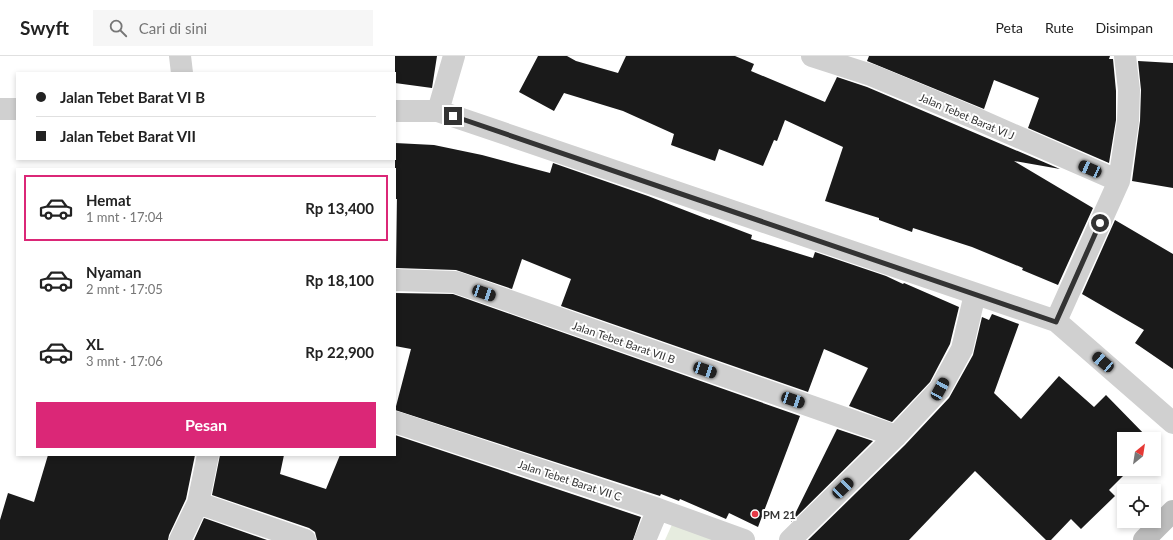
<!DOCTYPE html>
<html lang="id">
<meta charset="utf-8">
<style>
:root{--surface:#fff;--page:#f6f6f6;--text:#222;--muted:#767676;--line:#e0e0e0;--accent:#db2777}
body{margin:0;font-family:Lato,sans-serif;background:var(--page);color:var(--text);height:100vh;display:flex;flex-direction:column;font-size:15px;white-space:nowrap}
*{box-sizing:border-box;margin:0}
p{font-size:13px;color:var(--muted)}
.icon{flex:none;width:22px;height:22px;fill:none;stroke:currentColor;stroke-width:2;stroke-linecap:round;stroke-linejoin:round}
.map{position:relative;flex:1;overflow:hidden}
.sheet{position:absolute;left:16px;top:112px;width:380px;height:288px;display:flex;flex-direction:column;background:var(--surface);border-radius:0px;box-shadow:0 2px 6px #0003}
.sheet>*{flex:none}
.top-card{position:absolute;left:16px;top:16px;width:380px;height:88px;border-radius:0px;box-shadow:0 2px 6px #0003;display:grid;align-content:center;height:88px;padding:0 20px;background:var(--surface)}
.needle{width:26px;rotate:30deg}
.controls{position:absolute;left:1117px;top:376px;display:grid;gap:8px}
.controls a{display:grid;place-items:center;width:44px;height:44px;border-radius:0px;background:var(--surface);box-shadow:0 2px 6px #0003;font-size:20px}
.end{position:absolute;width:18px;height:18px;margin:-9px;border:5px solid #333;background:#fff;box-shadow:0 0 0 2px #fff}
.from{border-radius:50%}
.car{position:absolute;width:12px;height:24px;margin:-12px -6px;border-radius:5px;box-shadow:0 0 3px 1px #0007;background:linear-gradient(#222 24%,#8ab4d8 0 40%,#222 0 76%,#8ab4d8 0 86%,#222 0)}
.top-card b{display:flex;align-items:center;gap:14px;height:38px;font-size:15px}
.top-card b+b{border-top:1px solid var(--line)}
.top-card i{width:10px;height:10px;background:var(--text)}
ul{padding:7px 0 0;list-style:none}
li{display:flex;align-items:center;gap:12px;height:66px;margin:0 8px 6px;padding:0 12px;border:2px solid transparent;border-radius:0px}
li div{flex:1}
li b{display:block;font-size:15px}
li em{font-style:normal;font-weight:700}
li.selected{border-color:var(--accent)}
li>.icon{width:36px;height:36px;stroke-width:1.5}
.button{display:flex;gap:8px;margin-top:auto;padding:8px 20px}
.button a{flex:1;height:46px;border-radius:0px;background:var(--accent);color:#fff;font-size:16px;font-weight:700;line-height:46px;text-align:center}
header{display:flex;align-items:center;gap:24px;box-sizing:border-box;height:56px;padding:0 20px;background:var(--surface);border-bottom:1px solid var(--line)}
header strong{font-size:19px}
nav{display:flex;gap:22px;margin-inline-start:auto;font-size:14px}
.search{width:280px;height:36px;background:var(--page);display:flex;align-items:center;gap:10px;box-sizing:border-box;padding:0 14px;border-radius:0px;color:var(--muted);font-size:15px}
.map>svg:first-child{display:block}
.green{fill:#e6ecdf}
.building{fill:#1a1a1a}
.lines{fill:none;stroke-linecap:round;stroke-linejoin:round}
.street{stroke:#d0d0d0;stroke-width:22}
.secondary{stroke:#bdbdbd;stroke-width:22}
.route{stroke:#333;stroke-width:5}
.poi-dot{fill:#e63946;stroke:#fff;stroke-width:1.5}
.labels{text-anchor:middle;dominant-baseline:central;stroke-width:4;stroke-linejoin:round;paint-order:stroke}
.street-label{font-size:11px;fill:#333;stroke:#fff}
.poi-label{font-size:11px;font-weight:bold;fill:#333;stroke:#fff;text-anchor:start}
</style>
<header>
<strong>Swyft</strong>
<div class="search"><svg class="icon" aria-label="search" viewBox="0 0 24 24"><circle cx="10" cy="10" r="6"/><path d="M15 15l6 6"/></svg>Cari di sini</div>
<nav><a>Peta</a><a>Rute</a><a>Disimpan</a></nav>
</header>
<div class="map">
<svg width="1173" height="484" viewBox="0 0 1173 484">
<rect width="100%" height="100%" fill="#fff"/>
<path class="green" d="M674,464l66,20h-75z"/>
<path class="building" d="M395,0h42l-5,32 -37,-5z
M538,0h29l9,5 42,12 8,-17h109l19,8 -3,7 74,31 12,-25 30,10 193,82 -46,-8 79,47 -35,77 -36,-15 1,-2 -51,-21 -59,-19 -1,4 -33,-12v-2l-54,-17 18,-54 -58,-27 -8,21 -3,-1 -11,26 -44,-17 -4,12 -44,-16 3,-11 -51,-23 -59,-18 -10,18 -35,-19z
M869,0h241l-1,3h4l3,32v29l-7,43 -81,-35 11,-30 -45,-18 -10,29 -117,-48z
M1138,5l35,2v125l-41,-7 8,-60 1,-31z
M395,87l39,2 48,10 68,18 3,-10 95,33 62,24v-1l42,16 -1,4 62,19 2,-6 71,24 17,8 1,-1 55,24 -9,37 -20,38 -38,40 -43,-16 19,-38 -44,-19 -16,43 -247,-86 10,-27 -49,-20 -10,30 -56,-19 -60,-2 1,-69h-2z
M1115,164l58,34v115l-38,-26 9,-13 -62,-36z
M395,237l58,1 347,122 -42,111 -29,-14 -3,6 -46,-20 -1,2 -18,-7 -1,2 -265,-86 16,-61 -16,-3z
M992,258l27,10 -25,69 27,26 38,-43 35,31 12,-12 43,44h-25v30h6l-21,21 6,6 -34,33 -10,-10 -20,21h-5l-71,-69 -66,69h-101l97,-95 44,-47 24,-43 9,-38 7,3z
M837,373l36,12 -82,81z
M395,379l246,82 -8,23h-316l-2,-8 -6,-4 -97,-33 8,-40h64l-4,19 46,15 14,-34h55z
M48,399h147l-9,44 -17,36 -1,5h-168v-20l8,-27 26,9z
M204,462l63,22h-73z"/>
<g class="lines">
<path class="street" d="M180,0l2,17
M812,0l59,19 106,44 142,62
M0,53h17
M395,55h43l618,210 117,102
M438,55l16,-55
M395,224l60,2 441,154
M1056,265l63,-140 9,-60 1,-31 -4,-34
M395,366l263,87 86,31
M198,447l107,37
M180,484l18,-37 10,-48
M645,484l13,-31
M790,484l106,-104 44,-47 22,-40 13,-55"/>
<path class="secondary" d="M1144,484l29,-29"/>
</g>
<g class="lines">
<path class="route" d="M453,60l603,206 44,-99"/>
</g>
<circle class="poi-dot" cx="755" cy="458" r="4"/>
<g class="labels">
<g class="street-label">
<text transform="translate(967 60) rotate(23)">Jalan Tebet Barat VI J</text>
<text transform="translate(624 286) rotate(19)">Jalan Tebet Barat VII B</text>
<text transform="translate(570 424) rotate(18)">Jalan Tebet Barat VII C</text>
</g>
<g class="poi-label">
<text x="763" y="458">PM 21</text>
</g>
</g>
</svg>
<div class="controls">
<a><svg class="needle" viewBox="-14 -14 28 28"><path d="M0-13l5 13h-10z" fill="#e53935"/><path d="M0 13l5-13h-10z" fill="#767676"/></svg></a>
<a><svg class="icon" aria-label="locate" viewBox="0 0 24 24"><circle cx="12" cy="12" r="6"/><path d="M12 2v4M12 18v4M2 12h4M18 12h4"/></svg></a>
</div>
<i class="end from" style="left:1100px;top:167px"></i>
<i class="end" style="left:453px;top:60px"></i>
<i class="car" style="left:1090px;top:113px;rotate:294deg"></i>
<i class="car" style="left:484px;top:237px;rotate:109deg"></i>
<i class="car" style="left:1103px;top:306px;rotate:311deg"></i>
<i class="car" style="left:705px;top:314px;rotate:109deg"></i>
<i class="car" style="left:940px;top:333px;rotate:29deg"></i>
<i class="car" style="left:793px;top:344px;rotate:109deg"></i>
<i class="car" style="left:843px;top:432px;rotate:46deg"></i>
<div class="top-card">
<b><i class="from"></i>Jalan Tebet Barat VI B</b>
<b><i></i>Jalan Tebet Barat VII</b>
</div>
<section class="sheet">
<ul>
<li class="selected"><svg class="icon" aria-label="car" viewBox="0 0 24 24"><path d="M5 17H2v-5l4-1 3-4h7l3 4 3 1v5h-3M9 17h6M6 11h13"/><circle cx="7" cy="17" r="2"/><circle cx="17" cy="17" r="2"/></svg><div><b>Hemat</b><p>1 mnt · 17:04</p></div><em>Rp 13,400</em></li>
<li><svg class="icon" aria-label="car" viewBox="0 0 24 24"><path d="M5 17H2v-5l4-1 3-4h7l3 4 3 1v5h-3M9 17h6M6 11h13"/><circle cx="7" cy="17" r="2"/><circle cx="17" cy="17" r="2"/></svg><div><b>Nyaman</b><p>2 mnt · 17:05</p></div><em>Rp 18,100</em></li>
<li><svg class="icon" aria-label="car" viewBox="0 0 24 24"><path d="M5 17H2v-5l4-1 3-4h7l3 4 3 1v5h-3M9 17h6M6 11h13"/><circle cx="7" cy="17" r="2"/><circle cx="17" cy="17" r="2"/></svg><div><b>XL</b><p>3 mnt · 17:06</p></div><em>Rp 22,900</em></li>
</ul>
<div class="button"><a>Pesan</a></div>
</section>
</div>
